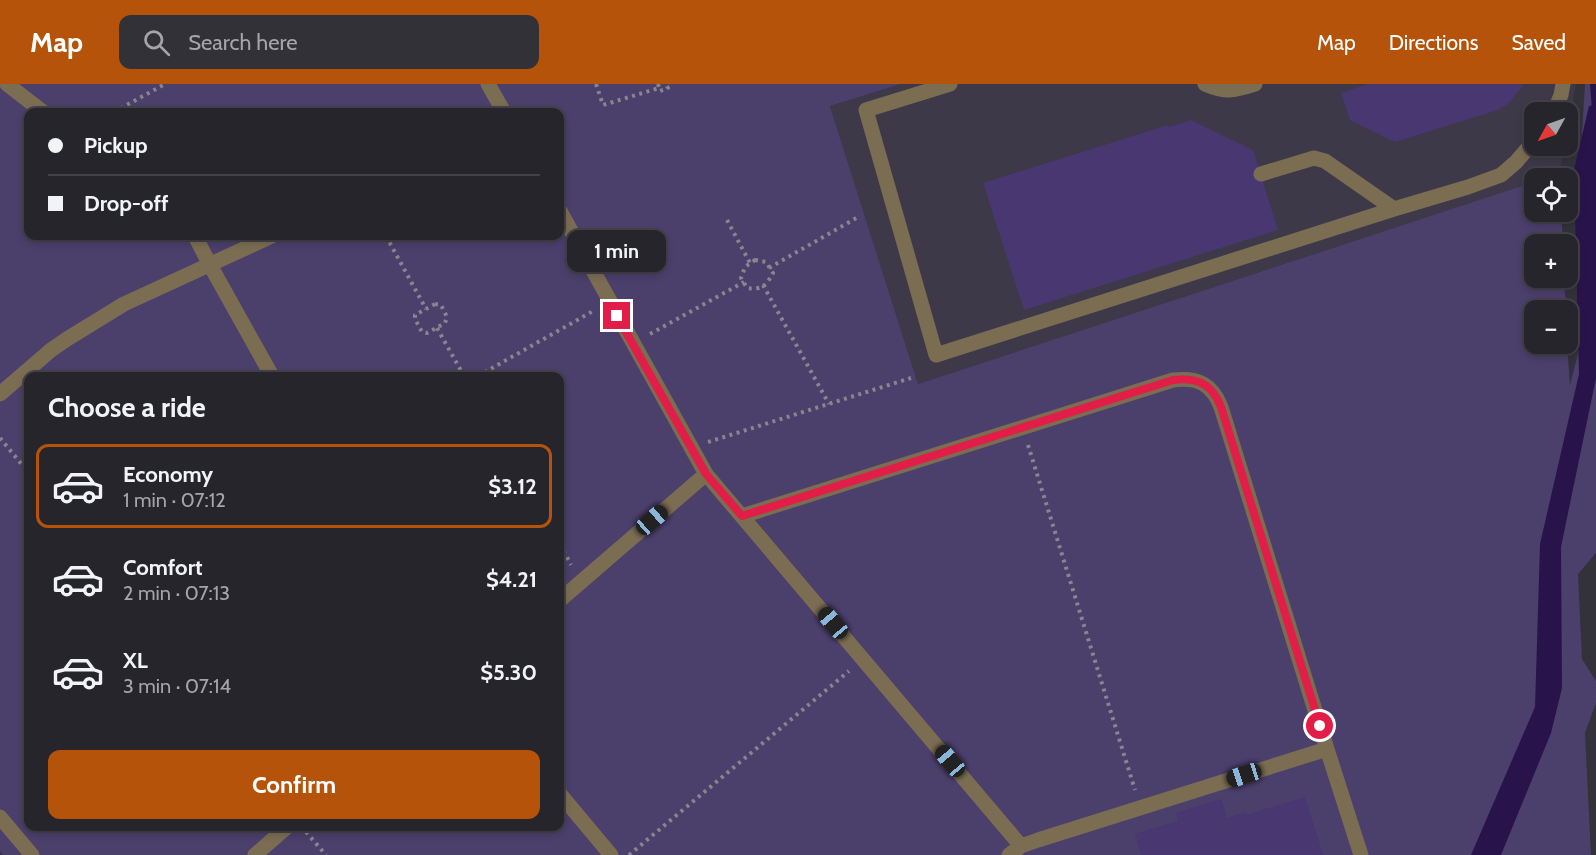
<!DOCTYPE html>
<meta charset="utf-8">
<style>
:root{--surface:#26252c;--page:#323138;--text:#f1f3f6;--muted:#a4a5a9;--line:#424248;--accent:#b45309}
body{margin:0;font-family:Cabin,sans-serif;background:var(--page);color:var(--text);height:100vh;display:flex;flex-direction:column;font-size:22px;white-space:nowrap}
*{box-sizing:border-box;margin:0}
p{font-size:20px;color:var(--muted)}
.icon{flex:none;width:33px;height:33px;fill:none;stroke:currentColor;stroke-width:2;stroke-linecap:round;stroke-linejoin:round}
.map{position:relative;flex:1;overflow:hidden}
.panel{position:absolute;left:24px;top:288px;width:540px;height:459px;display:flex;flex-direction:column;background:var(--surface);border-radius:12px;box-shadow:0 3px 9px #0003,0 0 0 2px var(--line)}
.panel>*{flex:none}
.guide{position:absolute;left:24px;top:24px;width:540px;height:132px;border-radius:12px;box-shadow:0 3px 9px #0003,0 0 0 2px var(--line);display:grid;align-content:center;height:132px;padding:0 24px;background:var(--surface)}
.needle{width:39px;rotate:230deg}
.buttons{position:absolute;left:1524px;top:18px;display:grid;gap:12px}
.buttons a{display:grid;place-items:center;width:54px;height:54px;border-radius:12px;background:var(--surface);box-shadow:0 3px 9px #0003,0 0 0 2px var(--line);font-size:30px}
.end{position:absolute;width:27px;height:27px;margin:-14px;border:8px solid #e11d48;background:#fff;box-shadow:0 0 0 3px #fff}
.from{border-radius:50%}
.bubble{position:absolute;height:42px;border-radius:12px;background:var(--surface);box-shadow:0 3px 9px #0003,0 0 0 2px var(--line);font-size:20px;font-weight:700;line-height:42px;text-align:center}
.car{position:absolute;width:18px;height:36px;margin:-18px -9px;border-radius:8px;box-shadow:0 0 4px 2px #0007;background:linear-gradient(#222 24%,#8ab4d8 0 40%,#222 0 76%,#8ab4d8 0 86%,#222 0)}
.guide b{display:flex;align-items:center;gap:21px;height:57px;font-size:22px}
.guide b+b{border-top:2px solid var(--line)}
.guide i{width:15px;height:15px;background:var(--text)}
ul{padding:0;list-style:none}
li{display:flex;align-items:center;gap:18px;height:84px;margin:0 12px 9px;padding:0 12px;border:3px solid transparent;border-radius:12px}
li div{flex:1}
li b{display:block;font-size:22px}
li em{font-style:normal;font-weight:700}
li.selected{border-color:var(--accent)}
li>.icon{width:54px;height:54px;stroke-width:1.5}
h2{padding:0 24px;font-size:27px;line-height:72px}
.action{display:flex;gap:12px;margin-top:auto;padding:12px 24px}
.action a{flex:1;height:69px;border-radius:12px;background:var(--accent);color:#fff;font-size:24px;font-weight:700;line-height:69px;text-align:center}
header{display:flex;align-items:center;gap:36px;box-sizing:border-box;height:84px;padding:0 30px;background:var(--accent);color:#fff}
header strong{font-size:28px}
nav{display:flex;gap:33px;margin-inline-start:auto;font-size:21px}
.search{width:420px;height:54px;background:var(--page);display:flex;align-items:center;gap:15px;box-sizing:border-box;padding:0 21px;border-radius:12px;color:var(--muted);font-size:22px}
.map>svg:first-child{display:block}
.built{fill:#3d3948}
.green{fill:#4b3f6c;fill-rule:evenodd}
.water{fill:#28144b}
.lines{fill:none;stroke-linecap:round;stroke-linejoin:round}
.stream{stroke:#28144b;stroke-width:8}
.building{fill:#483771}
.path{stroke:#87868d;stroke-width:4;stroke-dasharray:3 4.5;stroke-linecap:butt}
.minor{stroke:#7b6d52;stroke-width:15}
.route{stroke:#e11d48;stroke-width:8}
</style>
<header>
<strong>Map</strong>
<div class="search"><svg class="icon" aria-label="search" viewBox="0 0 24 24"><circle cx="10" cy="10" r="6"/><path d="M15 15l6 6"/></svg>Search here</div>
<nav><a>Map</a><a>Directions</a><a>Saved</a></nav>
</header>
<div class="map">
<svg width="1596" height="771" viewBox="0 0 1596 771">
<rect width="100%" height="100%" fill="#33313a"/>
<path class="built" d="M901,0h675l-8,46v-18h-34v34h31l-6,28 -14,4h-11v4l-616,202 -88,-278z"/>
<path class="green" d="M0,0h901l-71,22 88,278 616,-202v30h27l2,32h-29v34h30l2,32h-32v34h33l3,41 19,-75 -13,-80 9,-146h11v469l-18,21 4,85 14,22v22l-11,30 6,122h-1588l-3,-3zM28,28h532v124h-532zM28,292h532v450h-532z"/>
<path class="water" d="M1596,21v273l-35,169 1,141 -11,45 -50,122h-30l64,-148 5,-163 39,-170 -5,-204 15,-64z"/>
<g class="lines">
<path class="stream" d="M1594,0l2,26"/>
</g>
<path class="building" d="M1368,0h155l-1,3 -13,16 -11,7 -103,32 -45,-22 -9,-27z
M1191,36l62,30 25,80 -254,80 -41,-127 185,-58 1,2z
M1305,713l18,58h-182l-6,-21 43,-13 -2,-8 45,-14 6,19 18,-6 1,3z"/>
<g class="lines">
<path class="path" d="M596,0l7,21 56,-17
M658,0l2,7 8,-3 -2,-4
M114,28l51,-28
M727,136l23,43
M386,152l40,73
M755,176l11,2 7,11c-7,13 -11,17 -26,15l-6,-10 4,-11z
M769,184l89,-51
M763,201l66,119
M435,220l6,1 6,12 -2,6 -18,10 -5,-1 -7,-13v-4z
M437,244l27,48
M650,250l94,-52
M478,292l117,-66
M0,354l28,34
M708,358l203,-64
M1028,361l107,345
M560,460l11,21
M306,748l20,23
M629,771l220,-184"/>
<path class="minor" d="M7,0l36,28
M488,0l16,28
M950,0l-84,26 70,245 458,-146 74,-22 33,-12 15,-13 18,-21
M1205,0c21,9 28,7 50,0
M1554,28l7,-17 2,-11
M1261,90l53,-16 11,3 69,48
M560,127l146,263 315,372
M195,152l15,29 62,111
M0,310l51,-44 16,-11 57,-35 148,-68
M742,432l431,-136c25,-3 39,4 48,27l106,342 34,106
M560,516l146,-126
M560,710l51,61
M0,733l32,38
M255,771l33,-29
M1009,771l12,-9 17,-6 289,-91"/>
</g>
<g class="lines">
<path class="route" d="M617,232l89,158 36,42 431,-136c25,-3 39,4 48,27l99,319"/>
</g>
</svg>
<div class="buttons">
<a><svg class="needle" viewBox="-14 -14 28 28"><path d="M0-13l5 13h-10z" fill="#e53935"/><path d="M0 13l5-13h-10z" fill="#a4a5a9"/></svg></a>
<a><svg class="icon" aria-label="locate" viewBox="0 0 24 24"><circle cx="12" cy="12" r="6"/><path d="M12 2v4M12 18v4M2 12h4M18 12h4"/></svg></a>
<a>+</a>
<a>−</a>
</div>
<i class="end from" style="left:1320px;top:642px"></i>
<i class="end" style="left:617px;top:232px"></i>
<div class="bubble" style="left:567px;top:146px;width:99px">1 min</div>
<i class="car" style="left:652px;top:436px;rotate:49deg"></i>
<i class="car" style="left:833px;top:539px;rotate:320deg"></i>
<i class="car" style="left:950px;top:677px;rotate:320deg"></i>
<i class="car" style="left:1244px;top:691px;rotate:252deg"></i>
<div class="guide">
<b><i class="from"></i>Pickup</b>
<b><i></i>Drop-off</b>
</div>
<section class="panel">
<h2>Choose a ride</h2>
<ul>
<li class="selected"><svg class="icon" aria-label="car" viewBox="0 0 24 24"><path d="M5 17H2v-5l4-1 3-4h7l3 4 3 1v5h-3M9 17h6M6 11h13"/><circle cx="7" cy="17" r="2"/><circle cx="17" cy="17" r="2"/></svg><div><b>Economy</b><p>1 min · 07:12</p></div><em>$3.12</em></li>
<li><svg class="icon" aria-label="car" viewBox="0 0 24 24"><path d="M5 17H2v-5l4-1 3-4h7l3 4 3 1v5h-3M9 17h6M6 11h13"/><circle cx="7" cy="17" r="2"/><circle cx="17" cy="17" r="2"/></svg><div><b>Comfort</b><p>2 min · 07:13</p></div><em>$4.21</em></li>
<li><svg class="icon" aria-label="car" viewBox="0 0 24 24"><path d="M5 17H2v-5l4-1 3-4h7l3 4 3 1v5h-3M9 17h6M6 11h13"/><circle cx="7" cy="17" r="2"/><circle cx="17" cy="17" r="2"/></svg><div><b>XL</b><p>3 min · 07:14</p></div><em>$5.30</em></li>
</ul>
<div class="action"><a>Confirm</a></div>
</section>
</div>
